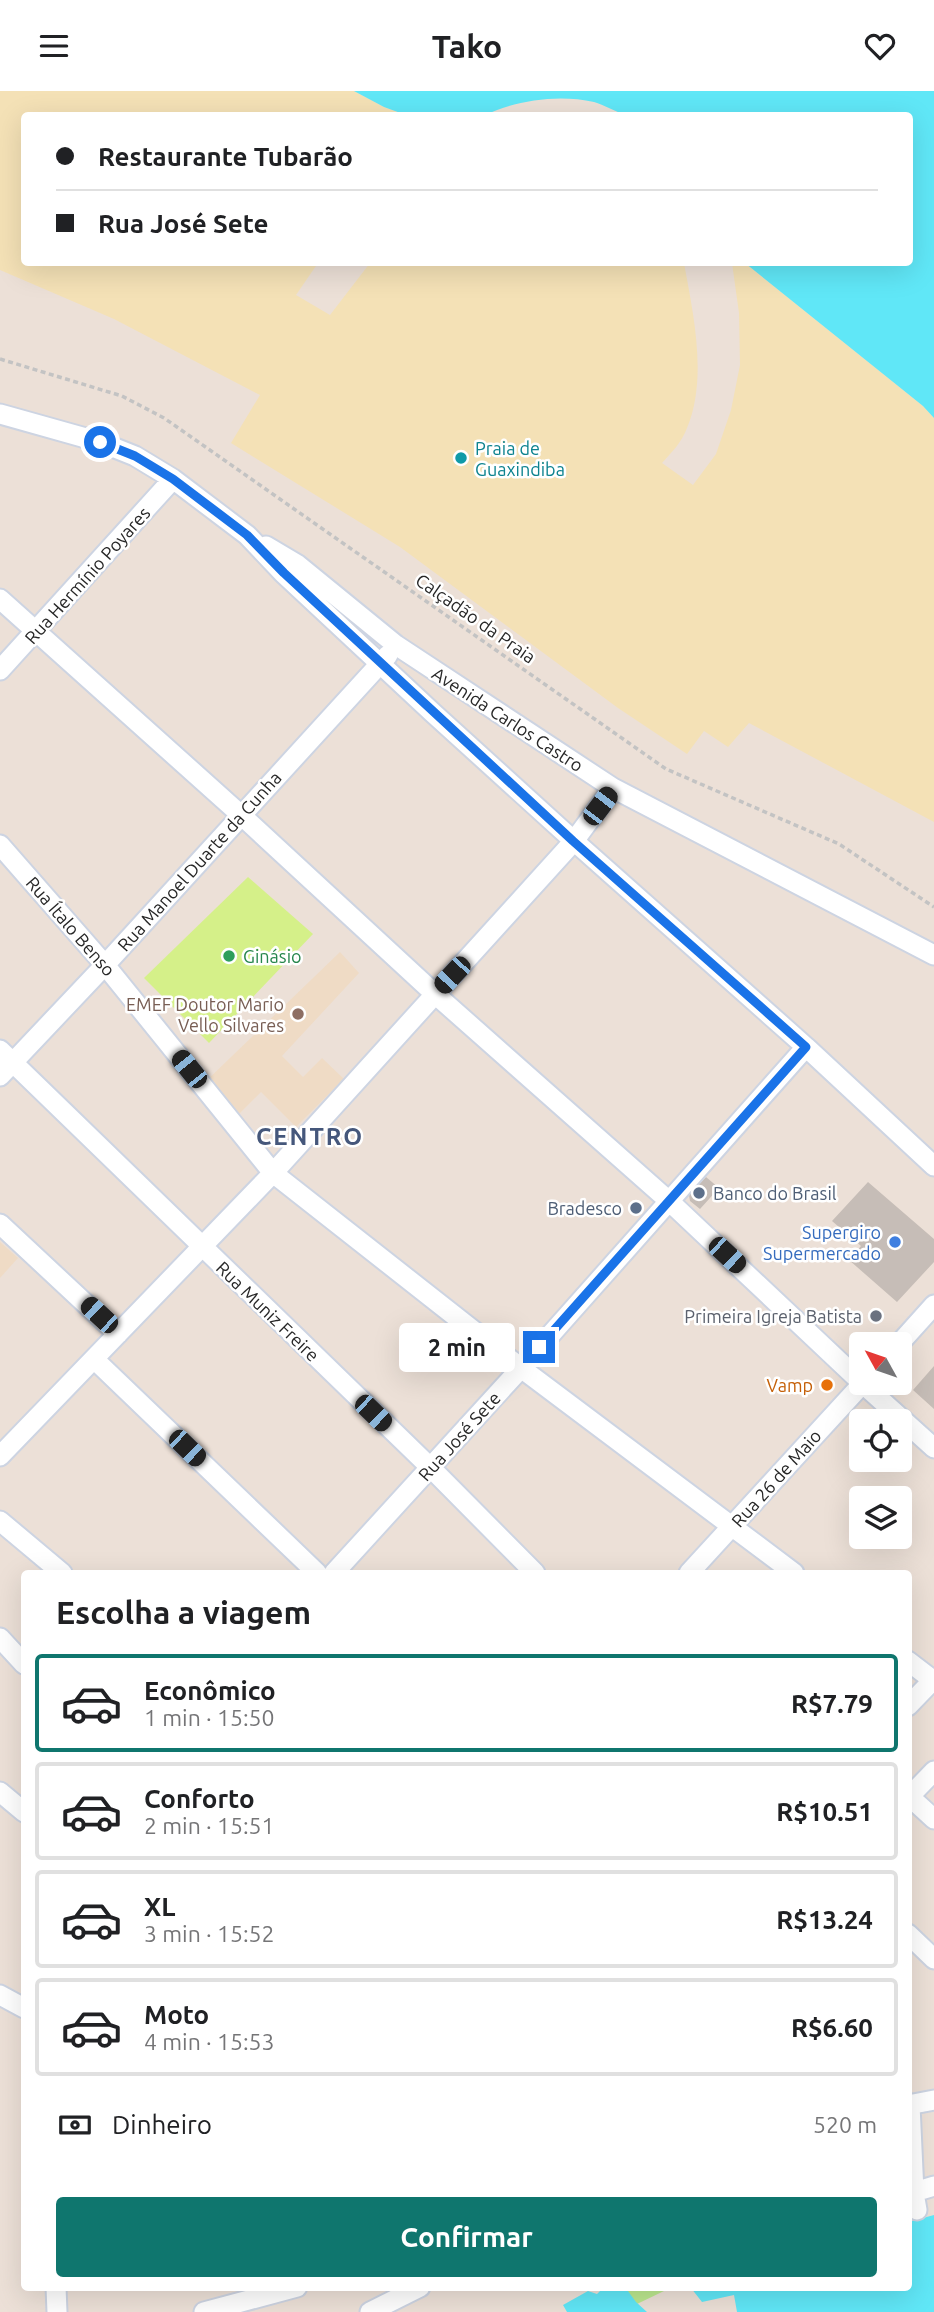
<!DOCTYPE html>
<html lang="pt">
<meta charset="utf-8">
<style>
:root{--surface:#fff;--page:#f6f6f6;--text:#202124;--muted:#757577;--line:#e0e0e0;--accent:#0f766e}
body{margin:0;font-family:Ubuntu,sans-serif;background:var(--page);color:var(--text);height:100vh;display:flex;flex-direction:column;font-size:26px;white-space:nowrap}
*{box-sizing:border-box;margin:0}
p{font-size:23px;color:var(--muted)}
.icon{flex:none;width:38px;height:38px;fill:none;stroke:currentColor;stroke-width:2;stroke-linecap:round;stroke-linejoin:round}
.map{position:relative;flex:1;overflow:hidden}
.sheet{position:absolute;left:21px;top:1479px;width:891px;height:721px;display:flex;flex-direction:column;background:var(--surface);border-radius:7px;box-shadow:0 7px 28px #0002}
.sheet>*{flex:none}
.banner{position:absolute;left:21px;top:21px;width:892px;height:154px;border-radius:7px;box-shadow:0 7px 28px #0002;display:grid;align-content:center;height:154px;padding:0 35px;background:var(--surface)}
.needle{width:46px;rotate:310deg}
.controls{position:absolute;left:849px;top:1241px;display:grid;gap:14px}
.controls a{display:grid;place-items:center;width:63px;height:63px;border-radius:7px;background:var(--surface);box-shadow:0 7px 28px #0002;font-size:35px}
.end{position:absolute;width:32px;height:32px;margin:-16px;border:9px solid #1a73e8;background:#fff;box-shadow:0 0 0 4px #fff}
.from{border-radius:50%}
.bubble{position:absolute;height:49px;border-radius:7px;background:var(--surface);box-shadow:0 7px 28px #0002;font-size:23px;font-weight:700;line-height:49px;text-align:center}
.car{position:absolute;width:21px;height:42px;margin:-21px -10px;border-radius:9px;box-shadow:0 0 5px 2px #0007;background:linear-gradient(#222 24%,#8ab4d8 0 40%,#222 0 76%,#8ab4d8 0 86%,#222 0)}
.banner b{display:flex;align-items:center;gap:24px;height:66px;font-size:26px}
.banner b+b{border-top:2px solid var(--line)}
.banner i{width:18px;height:18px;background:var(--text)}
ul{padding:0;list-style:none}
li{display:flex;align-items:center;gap:21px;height:98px;margin:0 14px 10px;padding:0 21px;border:4px solid var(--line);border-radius:7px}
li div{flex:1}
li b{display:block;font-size:26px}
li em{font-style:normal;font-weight:700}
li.selected{border-color:var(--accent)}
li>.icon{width:63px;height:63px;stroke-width:1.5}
h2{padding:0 35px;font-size:32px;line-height:84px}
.pay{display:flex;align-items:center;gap:18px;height:77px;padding:0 35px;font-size:26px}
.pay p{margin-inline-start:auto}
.button{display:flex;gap:14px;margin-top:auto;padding:14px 35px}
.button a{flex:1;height:80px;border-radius:7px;background:var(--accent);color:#fff;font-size:28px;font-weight:700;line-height:80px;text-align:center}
header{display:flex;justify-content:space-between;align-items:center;height:91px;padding:0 35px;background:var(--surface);font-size:32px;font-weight:700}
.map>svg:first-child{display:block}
.education{fill:#efdbc5}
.green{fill:#bbe78e}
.sand{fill:#f4e1b6}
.pitch{fill:#d5f089}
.water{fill:#60e7f7}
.building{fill:#c6bdb7}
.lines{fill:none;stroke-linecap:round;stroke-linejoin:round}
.minor-casing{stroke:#cdd4e2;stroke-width:23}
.path{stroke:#c3c3c3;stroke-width:3.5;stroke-dasharray:5 3.5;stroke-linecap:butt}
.minor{stroke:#fff;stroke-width:19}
.route{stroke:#1a73e8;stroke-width:9}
.culture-dot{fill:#0f9aa8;stroke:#fff;stroke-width:2.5}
.leisure-dot{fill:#2e9e5b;stroke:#fff;stroke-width:2.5}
.education-dot{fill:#8d6e63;stroke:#fff;stroke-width:2.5}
.service-dot{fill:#5c6f8a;stroke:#fff;stroke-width:2.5}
.shop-dot{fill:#3f7fe0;stroke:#fff;stroke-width:2.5}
.worship-dot{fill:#6b7280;stroke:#fff;stroke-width:2.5}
.food-dot{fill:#e8710a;stroke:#fff;stroke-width:2.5}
.labels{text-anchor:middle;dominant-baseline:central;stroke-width:5;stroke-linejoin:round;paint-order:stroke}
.culture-label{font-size:18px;fill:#0d838f;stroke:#fff;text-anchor:start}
.street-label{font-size:18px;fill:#272727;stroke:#fff}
.leisure-label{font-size:18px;fill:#27864d;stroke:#fff;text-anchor:start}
.education-label{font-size:18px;fill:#785e54;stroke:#fff;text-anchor:end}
.service-label{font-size:18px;fill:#4e5e75;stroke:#fff;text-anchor:start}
.shop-label{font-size:18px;fill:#366cbe;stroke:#fff;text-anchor:end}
.worship-label{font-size:18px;fill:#5b616d;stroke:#fff;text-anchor:end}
.food-label{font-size:18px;fill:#c56008;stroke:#fff;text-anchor:end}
.district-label{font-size:24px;font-weight:bold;letter-spacing:2px;fill:#45577b;stroke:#fff}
</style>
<header><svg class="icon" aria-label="menu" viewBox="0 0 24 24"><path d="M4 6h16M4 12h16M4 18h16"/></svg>Tako<svg class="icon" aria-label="heart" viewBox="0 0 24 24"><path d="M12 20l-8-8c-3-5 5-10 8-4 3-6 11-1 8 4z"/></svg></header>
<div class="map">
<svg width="934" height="2221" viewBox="0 0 934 2221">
<rect width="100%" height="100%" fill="#ece0d7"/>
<path class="education" d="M340,861l19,21 -77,83 21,21 19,-19 22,21 -48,48 -35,-35 -25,25 -33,-33z
M0,1151l18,16 -18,20z"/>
<path class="green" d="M611,2196h48l5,4 -27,13z"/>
<path class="sand" d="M0,0h354l30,16 22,8h-382v148h294l-22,32 34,20 40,-52h314c9,50 24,115 3,165 -5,14 -15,24 -25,35l31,22 23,-31 15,-44 9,-45 -1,-52 -7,-50h13l178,143 11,12v404l-185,-99 -21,24 -24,-16 -17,23 -69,-46 -218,-161 -169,-104 29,-48 -146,-76 -114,-49z"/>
<path class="pitch" d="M248,786l65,57 -104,109 -65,-65z"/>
<path class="water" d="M354,0h580v327l-11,-12 -178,-143h165v-148h-285c-10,-4 -21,-10 -31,-13 -35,-8 -77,-2 -109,13h-79l-22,-8z
M934,2124v97h-197l-3,-17 -32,7 -11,-14 217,-1v-65z
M604,2196h21l11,15 11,10h-80l-4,-7 25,-14 9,3z"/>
<path class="building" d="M706,1086l13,11 -19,21 -10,-8 -1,-6z
M868,1091l66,57v23l-37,40 -48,-42 12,-14 -29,-25z
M934,1275v43l-21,-19z"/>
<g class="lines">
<g class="minor-casing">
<path id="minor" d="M0,323l100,28 35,14 38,23 74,56 36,38 150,140 141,128 232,206 128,119
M266,455l32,19 98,80 217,143 321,167
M0,508l241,216 194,179 234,207 192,181
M0,579l173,-191
M0,754l105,120 168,208 248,195 273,205
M0,959l431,418 104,105
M0,985l105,-111 283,-310
M0,1133l118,110
M899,1253l35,-39
M94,1268l223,214
M862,1292l72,65
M0,1365l273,-283 301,-332 39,-53
M0,1430l62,52
M334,1482l187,-205 285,-321
M689,1482l174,-190
M0,1547l24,26
M908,1570l26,20
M908,1615l26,-27
M0,1701l24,20
M910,1706l24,22
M908,1707l26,-27
M908,1843l26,25
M0,1904l24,13
M908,2012l2,2 4,88 3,17
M908,2014l26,-5
M908,2103l26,-8
M56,2196l1,25
M204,2221l93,-25
M370,2221l50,-25"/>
</g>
<path class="path" d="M0,268l122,37 42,22 502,351 173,75 95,63"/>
<use href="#minor" class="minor"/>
</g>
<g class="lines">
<path class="route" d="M100,351l35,14 38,23 74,56 37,38 289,268 233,206 -267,300"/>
</g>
<circle class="culture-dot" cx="461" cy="367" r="7"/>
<circle class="leisure-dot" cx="229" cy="865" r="7"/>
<circle class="education-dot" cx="298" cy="923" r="7"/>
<g class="service-dot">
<circle cx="699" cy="1102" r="7"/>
<circle cx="636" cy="1117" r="7"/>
</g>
<circle class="shop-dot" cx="895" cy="1151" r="7"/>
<circle class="worship-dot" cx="876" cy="1225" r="7"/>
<circle class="food-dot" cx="827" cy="1294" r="7"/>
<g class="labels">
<g class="culture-label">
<text x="475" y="357">Praia de<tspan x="475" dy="21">Guaxindiba</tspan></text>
</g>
<g class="street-label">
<text transform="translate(87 484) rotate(-48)">Rua Hermínio Poyares</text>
<text transform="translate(476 527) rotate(35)">Calçadão da Praia</text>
<text transform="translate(508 628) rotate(33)">Avenida Carlos Castro</text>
<text transform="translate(199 770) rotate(-48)">Rua Manoel Duarte da Cunha</text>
<text transform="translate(71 835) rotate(49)">Rua Ítalo Benso</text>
<text transform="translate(268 1220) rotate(44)">Rua Muniz Freire</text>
<text transform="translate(459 1345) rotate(-48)">Rua José Sete</text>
<text transform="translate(776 1387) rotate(-48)">Rua 26 de Maio</text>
</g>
<g class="leisure-label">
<text x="243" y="865">Ginásio</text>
</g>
<g class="education-label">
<text x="284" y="913">EMEF Doutor Mario<tspan x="284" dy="21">Vello Silvares</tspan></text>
</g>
<g class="service-label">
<text x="713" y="1102">Banco do Brasil</text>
<text x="622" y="1117" text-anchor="end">Bradesco</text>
</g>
<g class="shop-label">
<text x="881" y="1141">Supergiro<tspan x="881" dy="21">Supermercado</tspan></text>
</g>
<g class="worship-label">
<text x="862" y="1225">Primeira Igreja Batista</text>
</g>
<g class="food-label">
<text x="813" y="1294">Vamp</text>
</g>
<g class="district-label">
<text x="310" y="1045">CENTRO</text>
</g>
</g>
</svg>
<div class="controls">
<a><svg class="needle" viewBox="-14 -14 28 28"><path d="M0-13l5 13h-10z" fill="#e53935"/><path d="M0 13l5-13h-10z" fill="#757577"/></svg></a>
<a><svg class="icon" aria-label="locate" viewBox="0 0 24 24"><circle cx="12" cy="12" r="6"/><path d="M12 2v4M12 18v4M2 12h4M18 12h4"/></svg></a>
<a><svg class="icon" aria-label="layers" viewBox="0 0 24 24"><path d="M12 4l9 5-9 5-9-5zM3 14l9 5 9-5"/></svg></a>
</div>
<i class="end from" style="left:100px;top:351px"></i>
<i class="end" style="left:539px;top:1256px"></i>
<div class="bubble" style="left:399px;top:1232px;width:116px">2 min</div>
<i class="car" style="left:600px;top:715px;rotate:37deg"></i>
<i class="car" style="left:452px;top:884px;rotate:223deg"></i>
<i class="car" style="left:189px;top:978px;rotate:321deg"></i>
<i class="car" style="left:727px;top:1164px;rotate:133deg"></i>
<i class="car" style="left:99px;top:1224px;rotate:313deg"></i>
<i class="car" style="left:373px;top:1322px;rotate:134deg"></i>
<i class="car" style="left:187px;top:1357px;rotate:134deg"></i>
<div class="banner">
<b><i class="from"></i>Restaurante Tubarão</b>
<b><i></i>Rua José Sete</b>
</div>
<section class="sheet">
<h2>Escolha a viagem</h2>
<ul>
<li class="selected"><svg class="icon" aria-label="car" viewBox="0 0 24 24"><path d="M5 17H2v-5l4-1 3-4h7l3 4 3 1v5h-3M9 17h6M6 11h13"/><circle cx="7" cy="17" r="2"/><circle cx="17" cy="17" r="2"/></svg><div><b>Econômico</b><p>1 min · 15:50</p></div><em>R$7.79</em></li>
<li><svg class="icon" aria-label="car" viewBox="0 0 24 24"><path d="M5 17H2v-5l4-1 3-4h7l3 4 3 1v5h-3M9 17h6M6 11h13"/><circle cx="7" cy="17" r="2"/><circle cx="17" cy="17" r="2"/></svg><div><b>Conforto</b><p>2 min · 15:51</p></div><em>R$10.51</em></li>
<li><svg class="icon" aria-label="car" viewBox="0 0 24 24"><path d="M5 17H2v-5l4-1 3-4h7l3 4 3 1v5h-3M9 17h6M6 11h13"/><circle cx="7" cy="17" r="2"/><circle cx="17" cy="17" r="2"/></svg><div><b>XL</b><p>3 min · 15:52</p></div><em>R$13.24</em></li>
<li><svg class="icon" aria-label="car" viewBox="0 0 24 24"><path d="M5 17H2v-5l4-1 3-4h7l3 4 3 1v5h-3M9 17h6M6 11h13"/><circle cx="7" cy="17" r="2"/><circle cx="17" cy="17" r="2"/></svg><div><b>Moto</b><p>4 min · 15:53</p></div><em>R$6.60</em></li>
</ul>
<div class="pay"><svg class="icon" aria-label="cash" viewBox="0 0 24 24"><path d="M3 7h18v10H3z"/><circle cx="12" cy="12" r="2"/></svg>Dinheiro<p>520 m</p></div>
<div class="button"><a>Confirmar</a></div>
</section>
</div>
